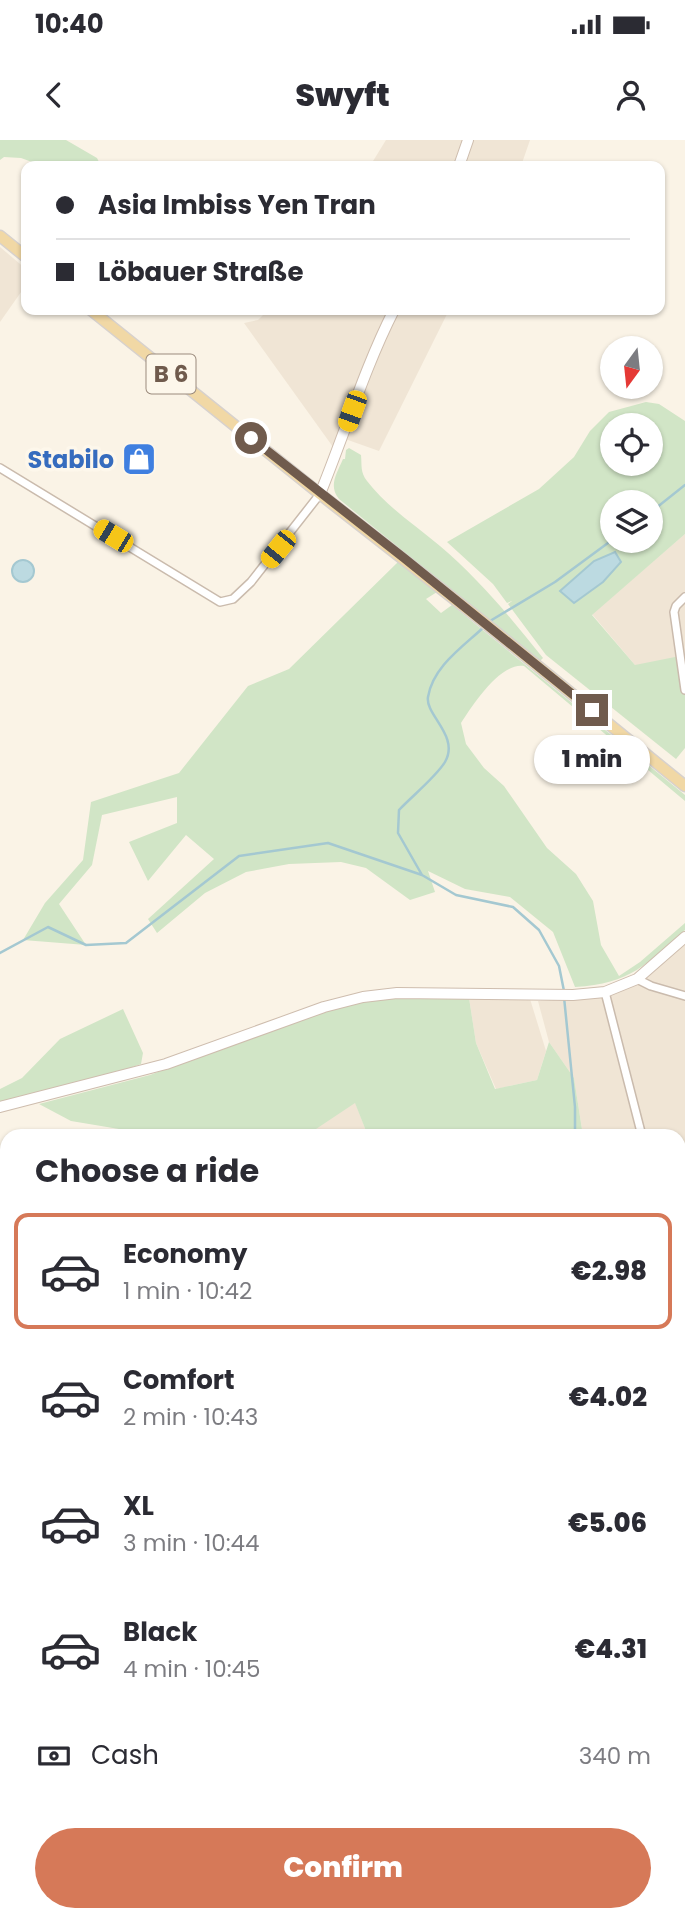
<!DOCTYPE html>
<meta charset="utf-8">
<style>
:root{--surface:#fff;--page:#f7f7f7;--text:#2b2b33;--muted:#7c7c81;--line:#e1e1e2;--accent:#d67958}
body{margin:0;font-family:Poppins,sans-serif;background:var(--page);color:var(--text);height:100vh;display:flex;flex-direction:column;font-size:26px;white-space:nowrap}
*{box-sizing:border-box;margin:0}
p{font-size:23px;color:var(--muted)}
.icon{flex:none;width:38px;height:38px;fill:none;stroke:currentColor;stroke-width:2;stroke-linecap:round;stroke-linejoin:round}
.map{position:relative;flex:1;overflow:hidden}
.details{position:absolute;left:0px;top:989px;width:686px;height:793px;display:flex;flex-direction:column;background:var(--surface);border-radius:21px 21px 0 0;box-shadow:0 2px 5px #0004}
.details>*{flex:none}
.guide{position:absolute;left:21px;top:21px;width:644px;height:154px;border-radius:14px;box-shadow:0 2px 5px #0004;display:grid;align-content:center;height:154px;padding:0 35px;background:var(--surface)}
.needle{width:46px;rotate:195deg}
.fabs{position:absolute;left:600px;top:196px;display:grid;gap:14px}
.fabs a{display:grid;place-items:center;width:63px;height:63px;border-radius:50%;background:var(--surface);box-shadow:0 2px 5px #0004;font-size:35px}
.end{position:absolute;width:32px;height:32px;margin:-16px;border:9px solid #705b4d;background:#fff;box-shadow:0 0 0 4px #fff}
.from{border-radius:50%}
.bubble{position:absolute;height:49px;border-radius:24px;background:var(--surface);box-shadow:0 2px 5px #0004;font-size:23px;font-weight:800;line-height:49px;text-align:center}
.car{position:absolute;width:21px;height:42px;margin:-21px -10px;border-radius:9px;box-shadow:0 0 5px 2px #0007;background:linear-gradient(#f5c518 24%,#345 0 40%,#f5c518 0 76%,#345 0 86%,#f5c518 0)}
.guide b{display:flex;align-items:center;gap:24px;height:66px;font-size:26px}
.guide b+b{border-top:2px solid var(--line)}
.guide i{width:18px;height:18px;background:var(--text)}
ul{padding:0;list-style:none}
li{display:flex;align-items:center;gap:21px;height:116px;margin:0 14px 10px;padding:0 21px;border:4px solid transparent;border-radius:14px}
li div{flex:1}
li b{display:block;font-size:26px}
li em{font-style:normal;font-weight:800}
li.active{border-color:var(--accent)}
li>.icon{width:63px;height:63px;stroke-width:1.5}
h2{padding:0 35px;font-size:32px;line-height:84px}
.pay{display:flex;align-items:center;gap:18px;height:77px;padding:0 35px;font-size:26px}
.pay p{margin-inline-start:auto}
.cta{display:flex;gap:14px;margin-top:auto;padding:14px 35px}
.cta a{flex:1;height:80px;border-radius:42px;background:var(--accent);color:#fff;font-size:28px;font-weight:800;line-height:80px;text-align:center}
.status{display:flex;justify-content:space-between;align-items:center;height:49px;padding:0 35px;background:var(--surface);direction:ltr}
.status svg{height:19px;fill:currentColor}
header{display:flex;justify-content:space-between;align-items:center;height:91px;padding:0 35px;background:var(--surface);font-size:32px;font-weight:800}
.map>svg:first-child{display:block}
.residential{fill:#f0e5d5}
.green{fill:#d1e5c6;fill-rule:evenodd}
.water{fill:#bcdae1;stroke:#a4c8d1;stroke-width:2}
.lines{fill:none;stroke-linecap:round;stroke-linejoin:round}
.stream{stroke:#a4c8d1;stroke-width:2.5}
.street-casing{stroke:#cabbad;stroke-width:10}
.secondary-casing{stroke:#cebdae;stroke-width:12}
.primary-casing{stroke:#d7d1cd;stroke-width:13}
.street{stroke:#fff;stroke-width:7}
.secondary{stroke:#fff;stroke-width:10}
.primary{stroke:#f1d8a5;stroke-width:10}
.route{stroke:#705b4d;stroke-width:9}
.labels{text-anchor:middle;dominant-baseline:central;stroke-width:7;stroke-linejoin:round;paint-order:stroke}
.shield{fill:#fdf7eb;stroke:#9a8a7c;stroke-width:2}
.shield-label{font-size:23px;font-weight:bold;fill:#705b4d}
.shop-label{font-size:24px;font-weight:bold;fill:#366cbe;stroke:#fdf7eb;text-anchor:end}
</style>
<div class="status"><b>10:40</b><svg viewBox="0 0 49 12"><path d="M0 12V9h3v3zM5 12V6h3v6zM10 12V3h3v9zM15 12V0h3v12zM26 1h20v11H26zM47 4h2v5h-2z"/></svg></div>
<header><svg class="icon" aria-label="back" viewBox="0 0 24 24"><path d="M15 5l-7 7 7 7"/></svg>Swyft<svg class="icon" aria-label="person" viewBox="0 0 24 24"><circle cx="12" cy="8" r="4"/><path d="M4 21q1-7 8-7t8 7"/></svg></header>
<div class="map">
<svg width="685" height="1780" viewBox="0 0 685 1780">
<rect width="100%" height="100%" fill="#faf3e6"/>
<path class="residential" d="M386,0h144l-9,26h-151z
M0,107l26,22v16l-26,37z
M268,170h181l-70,141 -31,-11 -15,7 -89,-124 14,-3z
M685,394v156l-50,-25 -43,-51z
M685,803v601l-6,-2v-406h-96l-9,-58 -25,-36 -11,-41 74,-6 20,-9z
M469,858l61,1 16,52 -9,29 -41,9 -20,-46z
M355,962l13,34h-58l-1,-3z
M679,1466l6,2v52l-6,-1z"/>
<path class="green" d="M0,0h66l31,18 4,8h-58l-22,-8 -17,-1 -4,3z
M646,262l13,2 26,17v113l-93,81 43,50 45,-9 5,35v57l-9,11 -130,-104 -38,-51 4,-3 -5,2 -14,-19 -46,-42 92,-53 35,-32 16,-26 19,-19zM612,285h39v39h-39zM612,362h39v39h-39z
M349,308l12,7c1,10 -1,17 6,26 20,26 48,44 73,65 39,33 71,72 103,112l-4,4 -200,-163c-11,-13 -2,-26 4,-40h2l1,-9z
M398,422l39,30 -11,7 15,14 11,-8 233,190v6l-161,-135c-24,-4 -52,40 -63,57l5,21 18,24 20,18 43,62 29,26 17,27 8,44 18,31 21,-14 45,-39v7c-39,34 -54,54 -110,57l-22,-55 -43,-35 -45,-8 -37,-18 7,21 -25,8 -44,-32 -25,-6 -52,2 -43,8 -41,21 -48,40 -9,-14 66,-60 -28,-24 -38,46 -19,-39 48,-19v-26l-75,18 -10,50 -33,39 27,41 -63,-5 22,-37 38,-43 8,-58 88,-29 69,-87 41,-17z
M392,857l77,1 7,45 19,46 42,-9 12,-38 25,36 9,58h-215l-13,-33 -45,30v3h-188l-3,-7 -48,-8 -32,-17 111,-29 107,-40 94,-32z
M123,869l20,44 -2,11 -37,13 -102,26 -2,-2v-12l22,-11 38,-39z
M679,1402l6,2v64l-6,-2z
M0,1618l7,3v153l56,1 13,5h-76z
M186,1774h303v1l-4,5h-301z"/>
<path class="water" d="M615,412l6,10 -18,20 -29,21 -14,-12 34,-30z
M12 431a11 11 0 1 1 22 0a11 11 0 1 1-22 0Z"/>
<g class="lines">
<path class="stream" d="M651,372l34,-27
M490,481l65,-39 57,-42
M485,486c-21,20 -52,40 -57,71 -3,18 32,39 17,65 -9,15 -34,35 -46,48l-1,23 24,42 34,20 57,12 26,23 20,36 5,25
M0,813l48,-26 38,18 40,-2 113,-87 89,-13 94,32
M564,857l11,110v29
M400,1780l1,-6"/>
<g class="street-casing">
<path id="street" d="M0,328l220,134 13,-3 18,-17 69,-88
M685,457l-9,9 -2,6 11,78
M637,839l14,7 34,10
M605,852l37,144
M679,1174l6,5
M679,1355c6,-29 -4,-58 6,-87
M679,1367l6,1"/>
</g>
<g class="secondary-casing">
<path id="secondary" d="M459,26l9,-26
M320,354c25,-61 44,-125 74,-184
M0,967l166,-43 158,-57 39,-10 34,-4 176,2 32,-3 32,-13 48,-42"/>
</g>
<g class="primary-casing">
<path id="primary" d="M0,96l26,21
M91,170l229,184 161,126 204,166"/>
</g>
<use href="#street" class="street"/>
<use href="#secondary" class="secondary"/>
<use href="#primary" class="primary"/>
</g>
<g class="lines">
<path class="route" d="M251,298l153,120 188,152"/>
</g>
<defs>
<g id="shop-square" transform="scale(1.75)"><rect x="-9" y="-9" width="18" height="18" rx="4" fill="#3f7fe0" stroke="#fdf7eb"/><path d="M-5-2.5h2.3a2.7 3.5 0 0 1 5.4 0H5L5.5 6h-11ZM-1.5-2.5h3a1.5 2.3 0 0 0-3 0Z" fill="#fff"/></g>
</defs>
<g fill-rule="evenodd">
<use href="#shop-square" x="139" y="319"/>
</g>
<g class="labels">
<rect class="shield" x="146.5" y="214.5" width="49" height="39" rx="5"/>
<g class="shield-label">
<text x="171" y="234">B 6</text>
</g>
<g class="shop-label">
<text x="114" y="319">Stabilo</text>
</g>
</g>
</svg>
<div class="fabs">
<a><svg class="needle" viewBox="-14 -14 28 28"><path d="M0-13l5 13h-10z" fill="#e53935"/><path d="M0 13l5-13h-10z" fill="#7c7c81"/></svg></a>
<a><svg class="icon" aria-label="locate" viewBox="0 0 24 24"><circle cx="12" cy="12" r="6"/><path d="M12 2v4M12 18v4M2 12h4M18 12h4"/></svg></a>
<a><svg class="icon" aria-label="layers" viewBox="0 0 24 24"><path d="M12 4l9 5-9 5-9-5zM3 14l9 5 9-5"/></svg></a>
</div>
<i class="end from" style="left:251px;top:298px"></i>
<i class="end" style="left:592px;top:570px"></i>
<div class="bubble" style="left:534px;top:595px;width:116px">1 min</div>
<i class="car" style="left:352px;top:271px;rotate:200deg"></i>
<i class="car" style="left:113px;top:396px;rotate:301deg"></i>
<i class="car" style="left:278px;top:409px;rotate:219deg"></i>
<div class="guide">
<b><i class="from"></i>Asia Imbiss Yen Tran</b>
<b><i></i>Löbauer Straße</b>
</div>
<section class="details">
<h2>Choose a ride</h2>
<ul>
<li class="active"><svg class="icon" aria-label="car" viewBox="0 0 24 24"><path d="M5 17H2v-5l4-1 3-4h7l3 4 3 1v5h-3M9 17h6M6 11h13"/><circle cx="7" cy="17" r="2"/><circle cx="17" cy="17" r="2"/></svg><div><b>Economy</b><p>1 min · 10:42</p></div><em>€2.98</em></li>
<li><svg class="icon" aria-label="car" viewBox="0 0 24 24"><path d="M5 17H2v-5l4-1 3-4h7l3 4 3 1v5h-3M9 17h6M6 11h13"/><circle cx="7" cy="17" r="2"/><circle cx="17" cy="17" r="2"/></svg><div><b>Comfort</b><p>2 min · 10:43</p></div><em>€4.02</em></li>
<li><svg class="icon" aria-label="car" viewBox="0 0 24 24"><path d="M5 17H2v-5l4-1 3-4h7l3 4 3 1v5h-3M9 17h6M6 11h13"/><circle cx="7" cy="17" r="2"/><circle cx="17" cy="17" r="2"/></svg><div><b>XL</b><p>3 min · 10:44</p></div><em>€5.06</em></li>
<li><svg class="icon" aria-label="car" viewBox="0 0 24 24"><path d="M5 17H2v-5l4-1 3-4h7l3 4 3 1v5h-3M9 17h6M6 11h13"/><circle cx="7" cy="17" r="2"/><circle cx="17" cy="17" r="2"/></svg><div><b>Black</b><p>4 min · 10:45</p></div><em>€4.31</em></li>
</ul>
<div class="pay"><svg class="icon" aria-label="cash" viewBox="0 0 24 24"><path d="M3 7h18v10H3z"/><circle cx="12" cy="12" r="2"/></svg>Cash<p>340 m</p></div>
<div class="cta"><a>Confirm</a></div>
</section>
</div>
